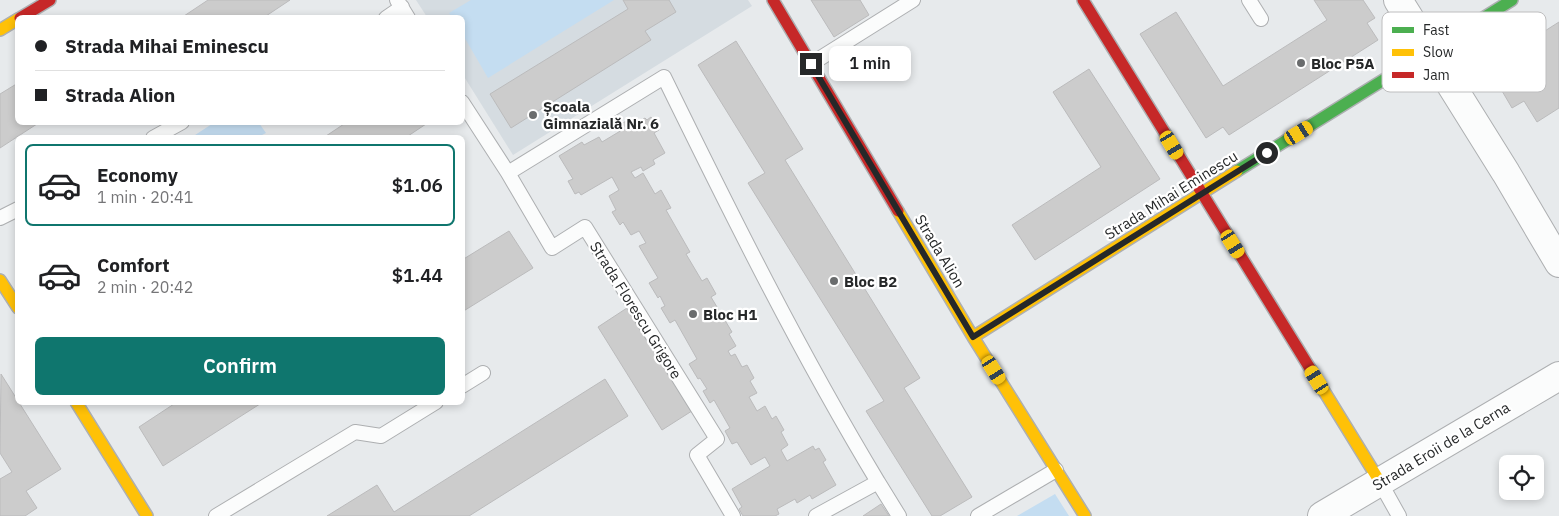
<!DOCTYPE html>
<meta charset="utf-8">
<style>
:root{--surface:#fff;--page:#f2f2f2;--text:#202124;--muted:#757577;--line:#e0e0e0;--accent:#0f766e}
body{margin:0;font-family:"IBM Plex Sans",sans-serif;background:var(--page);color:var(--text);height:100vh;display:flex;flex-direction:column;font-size:19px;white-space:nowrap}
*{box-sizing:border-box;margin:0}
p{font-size:16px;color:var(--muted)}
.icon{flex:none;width:28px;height:28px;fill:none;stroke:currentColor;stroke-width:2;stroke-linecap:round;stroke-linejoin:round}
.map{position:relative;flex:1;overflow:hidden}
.drawer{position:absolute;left:15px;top:135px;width:450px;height:270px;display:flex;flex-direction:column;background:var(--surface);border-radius:8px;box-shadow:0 2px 8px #0003}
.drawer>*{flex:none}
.guide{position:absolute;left:15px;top:15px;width:450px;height:110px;border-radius:8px;box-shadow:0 2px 8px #0003;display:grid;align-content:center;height:110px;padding:0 20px;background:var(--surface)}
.fabs{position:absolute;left:1499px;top:455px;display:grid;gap:10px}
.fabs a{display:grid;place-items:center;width:45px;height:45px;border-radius:8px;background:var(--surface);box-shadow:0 2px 8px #0003;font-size:25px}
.end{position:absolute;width:22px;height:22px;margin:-11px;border:6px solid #262829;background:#fff;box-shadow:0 0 0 2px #fff}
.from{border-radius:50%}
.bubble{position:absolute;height:35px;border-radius:8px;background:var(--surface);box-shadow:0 2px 8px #0003;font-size:16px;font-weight:600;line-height:35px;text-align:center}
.car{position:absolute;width:15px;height:30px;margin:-15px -8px;border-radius:6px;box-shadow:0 0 4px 1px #0007;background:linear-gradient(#f5c518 24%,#345 0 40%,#f5c518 0 76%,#345 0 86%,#f5c518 0)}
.guide b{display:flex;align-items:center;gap:18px;height:48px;font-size:19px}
.guide b+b{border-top:1px solid var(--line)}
.guide i{width:12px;height:12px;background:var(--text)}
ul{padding:9px 0 0;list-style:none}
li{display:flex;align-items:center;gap:15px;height:82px;margin:0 10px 8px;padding:0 10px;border:2px solid transparent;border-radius:8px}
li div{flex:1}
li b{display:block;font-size:19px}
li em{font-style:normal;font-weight:600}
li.selected{border-color:var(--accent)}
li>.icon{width:45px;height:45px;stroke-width:1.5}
.primary-button{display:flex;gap:10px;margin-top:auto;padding:10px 20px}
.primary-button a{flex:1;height:58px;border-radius:8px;background:var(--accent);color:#fff;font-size:20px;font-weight:600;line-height:58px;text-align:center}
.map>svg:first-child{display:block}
.built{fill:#d5dce1}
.green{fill:#c4ddf1}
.building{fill:#ccc;stroke:#bbbbbc}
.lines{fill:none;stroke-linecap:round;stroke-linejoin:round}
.lane-casing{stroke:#adafb1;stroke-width:16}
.street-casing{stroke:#adafb1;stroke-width:30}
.fast-casing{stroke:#adafb1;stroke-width:14}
.slow-casing{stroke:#adafb1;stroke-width:14}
.jam-casing{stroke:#adafb1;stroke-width:14}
.lane{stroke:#fbfcfc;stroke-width:14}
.street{stroke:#fbfcfc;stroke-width:28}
.fast{stroke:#4caf50;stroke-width:11}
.slow{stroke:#ffc107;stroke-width:11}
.jam{stroke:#c62828;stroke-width:11}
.route{stroke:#262829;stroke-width:6}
.poi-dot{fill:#6a6c6d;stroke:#fff;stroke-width:2}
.labels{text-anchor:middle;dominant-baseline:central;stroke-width:4.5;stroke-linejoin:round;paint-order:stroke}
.poi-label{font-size:15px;font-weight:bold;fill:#262829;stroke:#fff;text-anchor:start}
.street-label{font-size:15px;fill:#262829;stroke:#fff}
.key{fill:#fff;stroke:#bebebf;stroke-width:1}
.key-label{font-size:14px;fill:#262829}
</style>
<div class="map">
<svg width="1559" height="516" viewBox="0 0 1559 516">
<rect width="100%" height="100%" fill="#e7eaec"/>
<path class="built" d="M416,0h332l4,6 -239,149 -50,-80 -1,-57 -35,-1z"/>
<path class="green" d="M471,0h143l-126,78 -25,-43 -1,-17 -10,-1 -3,-4z
M215,122l44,1 7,10 -8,4h-66z
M1055,494l14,22h-52z"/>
<path class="building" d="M208,0h82l-27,18h-82z
M623,0h46l7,12 -31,19 6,9 -140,88 -21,-34 138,-85z
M811,0h49l9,15 -35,22z
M1314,0h49l12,18 -8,5 11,17 -149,95 -6,-8 -17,11 -66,-104 36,-22 47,74 104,-66z
M1559,22v86l-22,14 -13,-21 -12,7 -24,-41z
M736,41l67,108 -18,11 135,218 -16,10 68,109 -32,19h-8l-66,-105 18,-10 -136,-218 17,-10 -67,-108z
M1089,69l71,110 -125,81 -23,-35 89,-58 -48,-75z
M18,83v39h22l-40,26v-54z
M651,117l8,13 -5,3 11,20 -12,7 2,4 -12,7 -2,-4 -10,5 4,6 8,-5 12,21 6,-4 10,18 -5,2 24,42 -4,2 16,27 5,-3 9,16 -5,3 21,35 -3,2 7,12 -8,5 3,5 4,-2 7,13 5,-2 7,13 -4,3 7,12 -8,4 8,14 8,-5 7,13 4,-3 8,14 -3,2 7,13 -7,5 6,11 26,-15 2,4 4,-2 7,12 -3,2 13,23 -24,14 -2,-4 -13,8 -2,-4 -18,10 2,5 -4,2h-32l-4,-7 3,-2 -10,-18 38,-23 -5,-9 -14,8 -14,-23 -5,2 -7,-13 5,-3 -16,-28 -4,3 -7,-12 4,-2 -7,-11 -2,1 -9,-15 8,-5 -22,-39 -5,3 -9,-15 4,-2 -5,-10 -2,2 -9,-15 9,-5 -19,-32 7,-3 -7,-12 -8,4 -8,-13 -3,3 -8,-13 4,-2 -7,-14 10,-6 -7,-13 -31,18 -2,-3 -4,2 -7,-13 5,-2 -14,-23 23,-14 2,3 15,-8 3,5 20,-12 -3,-5 11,-6 3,6 12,-7 2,2z
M347,122h82l-24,16h-82z
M509,231l24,37 -71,44v-52z
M630,306l65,103 -33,21 -64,-103z
M1,374l60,95 -35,22 11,17 -12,8h-25v-37l12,-7 -12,-19z
M605,379l23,37 -159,100h-142l50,-31 17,27z
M177,402h86l-100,64 -24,-39z
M881,504l8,12h-26z"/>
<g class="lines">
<g class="lane-casing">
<path id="lane" d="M397,0l11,18
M1249,0l12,19
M386,18l16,-11
M811,64l102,-64
M462,102l46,71 44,75 33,-21 132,212 -20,16 36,61
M153,138l29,-16
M508,173l156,-96c67,137 135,274 214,405
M0,218l18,-9
M462,386l21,-13
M1380,482l19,34
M216,516l139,-84 26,4 55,-34
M816,516l62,-34 21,34
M978,516l78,-46"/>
</g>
<g class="street-casing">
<path id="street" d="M1398,0l108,173 53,90
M1322,516l237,-140"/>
</g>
<g class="fast-casing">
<path id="fast" d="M1237,171l275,-171"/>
</g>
<g class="slow-casing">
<path id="slow" d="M0,30l18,-11
M898,211l75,126 112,179
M0,280l18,28
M973,337l264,-166
M1311,370l69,112
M76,402l71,114"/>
</g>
<g class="jam-casing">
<path id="jam" d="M773,0l125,211
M1083,0l228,370
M20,18l30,-18"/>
</g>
<use href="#lane" class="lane"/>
<use href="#street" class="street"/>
<use href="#fast" class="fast"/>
<use href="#slow" class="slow"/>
<use href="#jam" class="jam"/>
</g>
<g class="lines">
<path class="route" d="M811,64l162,273 294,-184"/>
</g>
<g class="poi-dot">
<circle cx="1301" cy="63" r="5"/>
<circle cx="533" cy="115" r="5"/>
<circle cx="834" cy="281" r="5"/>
<circle cx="693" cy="314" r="5"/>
</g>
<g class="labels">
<g class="poi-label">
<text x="1311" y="63">Bloc P5A</text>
<text x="543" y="106">Școala<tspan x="543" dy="17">Gimnazială Nr. 6</tspan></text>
<text x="844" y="281">Bloc B2</text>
<text x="703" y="314">Bloc H1</text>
</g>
<g class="street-label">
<text transform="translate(1171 195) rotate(-32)">Strada Mihai Eminescu</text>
<text transform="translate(940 251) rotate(59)">Strada Alion</text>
<text transform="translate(636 310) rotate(58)">Strada Florescu Grigore</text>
<text transform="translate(1441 446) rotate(-31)">Strada Eroii de la Cerna</text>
</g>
</g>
<rect x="1382" y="12" width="164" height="80" rx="8" class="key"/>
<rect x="1392" y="27" width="22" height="6" fill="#4caf50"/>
<rect x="1392" y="49" width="22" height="7" fill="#ffc107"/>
<rect x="1392" y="72" width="22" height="6" fill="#c62828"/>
<g class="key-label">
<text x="1423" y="35">Fast</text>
<text x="1423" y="57">Slow</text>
<text x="1423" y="80">Jam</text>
</g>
</svg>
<div class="fabs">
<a><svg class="icon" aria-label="locate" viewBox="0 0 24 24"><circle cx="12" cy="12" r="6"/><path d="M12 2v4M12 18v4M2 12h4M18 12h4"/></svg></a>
</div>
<i class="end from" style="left:1267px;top:153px"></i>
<i class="end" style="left:811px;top:64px"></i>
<div class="bubble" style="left:829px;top:46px;width:82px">1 min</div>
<i class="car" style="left:1299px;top:133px;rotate:59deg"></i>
<i class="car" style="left:1172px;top:145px;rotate:149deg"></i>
<i class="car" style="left:1233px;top:244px;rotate:148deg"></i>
<i class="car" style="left:994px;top:370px;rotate:148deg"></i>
<i class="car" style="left:1317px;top:380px;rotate:328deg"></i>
<div class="guide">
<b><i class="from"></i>Strada Mihai Eminescu</b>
<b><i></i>Strada Alion</b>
</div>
<section class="drawer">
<ul>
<li class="selected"><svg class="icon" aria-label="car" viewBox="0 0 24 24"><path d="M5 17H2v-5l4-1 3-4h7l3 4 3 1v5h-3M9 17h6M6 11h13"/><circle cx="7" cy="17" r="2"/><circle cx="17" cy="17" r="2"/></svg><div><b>Economy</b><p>1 min · 20:41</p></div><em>$1.06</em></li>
<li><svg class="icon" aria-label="car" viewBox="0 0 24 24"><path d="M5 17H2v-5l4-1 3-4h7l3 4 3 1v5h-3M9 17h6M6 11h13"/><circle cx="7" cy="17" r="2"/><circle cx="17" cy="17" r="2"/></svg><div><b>Comfort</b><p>2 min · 20:42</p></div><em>$1.44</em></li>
</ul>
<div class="primary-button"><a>Confirm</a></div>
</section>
</div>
